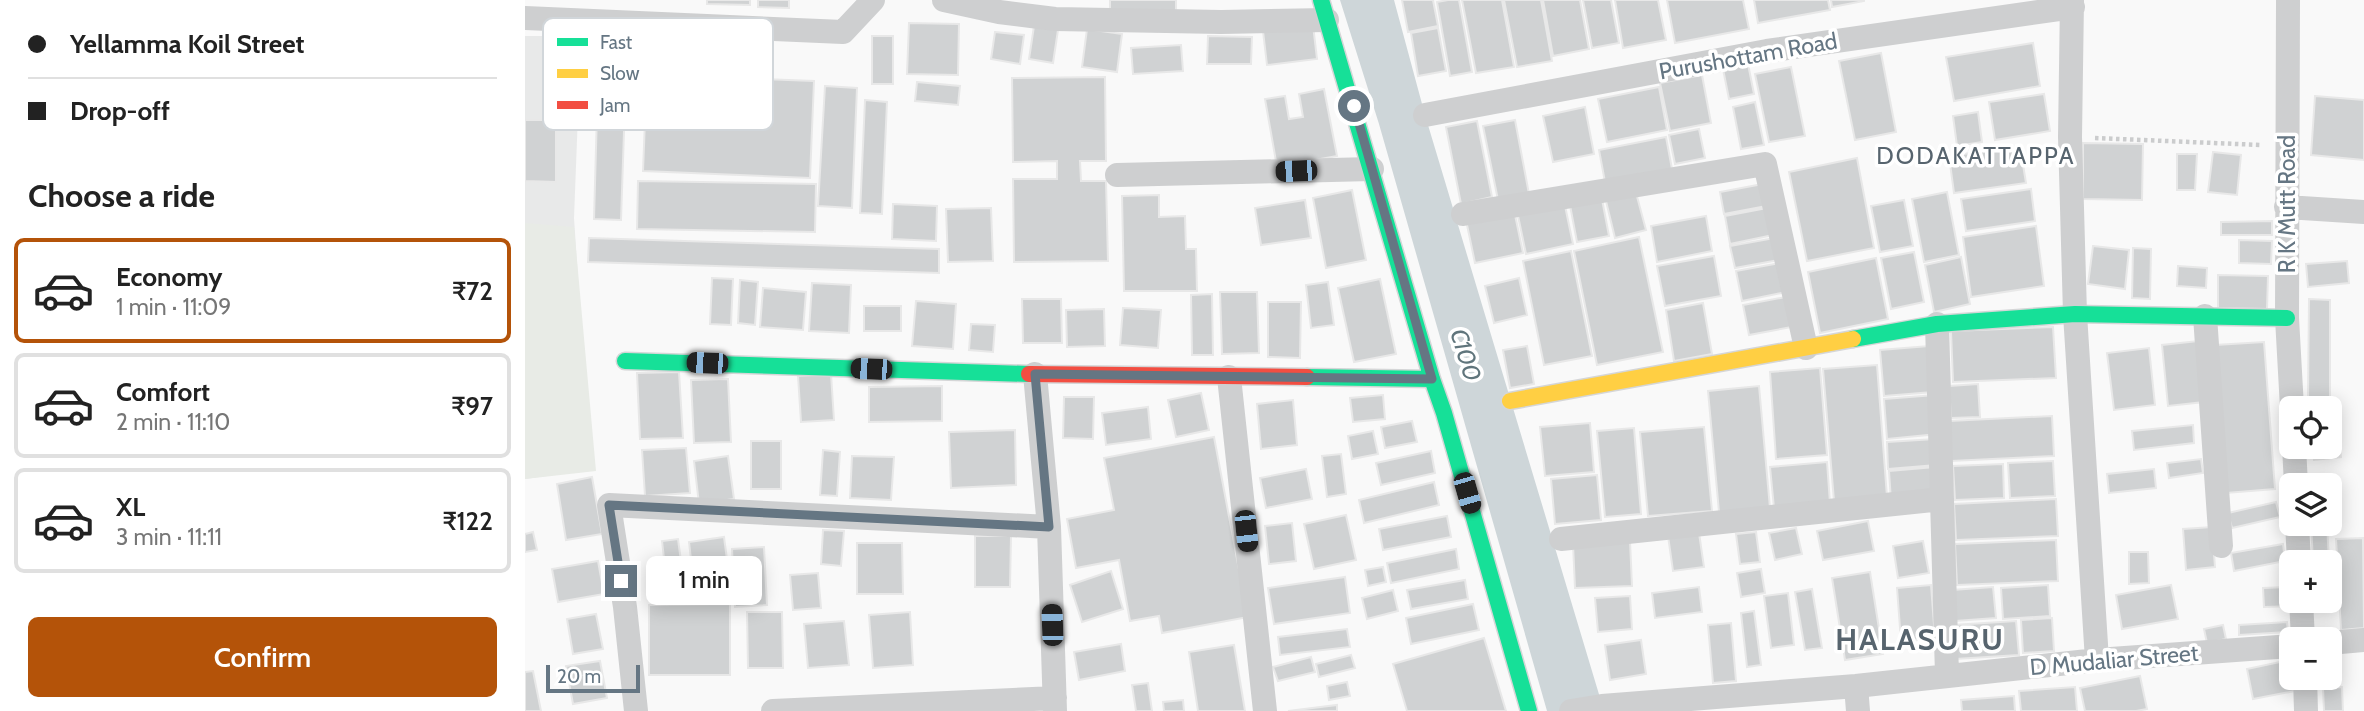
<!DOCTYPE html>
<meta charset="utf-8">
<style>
:root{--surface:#fff;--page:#f6f6f6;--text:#222;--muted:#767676;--line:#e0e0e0;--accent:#b45309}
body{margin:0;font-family:Cabin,sans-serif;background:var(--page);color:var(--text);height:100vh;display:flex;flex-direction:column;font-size:26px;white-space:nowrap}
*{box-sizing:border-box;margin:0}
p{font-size:23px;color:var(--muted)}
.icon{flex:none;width:38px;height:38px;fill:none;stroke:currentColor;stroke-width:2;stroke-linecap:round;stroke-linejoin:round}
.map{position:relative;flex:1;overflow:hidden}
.side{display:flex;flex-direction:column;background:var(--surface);width:525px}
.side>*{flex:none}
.hud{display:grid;align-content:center;height:154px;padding:0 28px;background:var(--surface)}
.controls{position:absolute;left:1754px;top:396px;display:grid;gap:14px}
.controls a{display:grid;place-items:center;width:63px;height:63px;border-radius:10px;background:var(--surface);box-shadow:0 4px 18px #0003;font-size:35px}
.scale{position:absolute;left:21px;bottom:18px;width:94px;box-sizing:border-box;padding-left:7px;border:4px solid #657683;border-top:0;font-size:19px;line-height:24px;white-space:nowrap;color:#657683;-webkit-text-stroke:5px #fff;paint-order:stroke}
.end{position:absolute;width:32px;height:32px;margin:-16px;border:9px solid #657683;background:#fff;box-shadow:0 0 0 4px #fff}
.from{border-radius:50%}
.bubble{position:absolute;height:49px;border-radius:10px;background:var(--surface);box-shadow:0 4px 18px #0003;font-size:23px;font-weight:600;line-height:49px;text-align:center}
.car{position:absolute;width:21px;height:42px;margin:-21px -10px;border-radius:9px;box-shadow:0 0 5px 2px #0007;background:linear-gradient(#222 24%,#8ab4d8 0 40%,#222 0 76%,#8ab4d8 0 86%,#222 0)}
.hud b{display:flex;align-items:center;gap:24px;height:66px;font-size:26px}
.hud b+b{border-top:2px solid var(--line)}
.hud i{width:18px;height:18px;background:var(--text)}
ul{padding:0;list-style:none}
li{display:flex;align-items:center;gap:21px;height:105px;margin:0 14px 10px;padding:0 14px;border:4px solid var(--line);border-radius:10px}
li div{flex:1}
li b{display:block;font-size:26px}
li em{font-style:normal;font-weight:600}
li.selected{border-color:var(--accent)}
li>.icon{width:63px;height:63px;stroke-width:1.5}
h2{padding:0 28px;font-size:32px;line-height:84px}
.button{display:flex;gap:14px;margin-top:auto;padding:14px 28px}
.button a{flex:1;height:80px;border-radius:10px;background:var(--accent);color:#fff;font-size:28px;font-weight:600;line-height:80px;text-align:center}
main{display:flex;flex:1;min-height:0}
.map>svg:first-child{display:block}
.built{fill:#e8e9e9}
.green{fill:#e8ebe6}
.water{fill:#ced6d9}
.building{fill:#d0d2d3;stroke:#e8e8e8;stroke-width:2}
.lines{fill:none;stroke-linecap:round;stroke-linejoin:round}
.fast-casing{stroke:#d5d6d7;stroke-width:19}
.slow-casing{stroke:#d5d6d7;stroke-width:19}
.jam-casing{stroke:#d5d6d7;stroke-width:19}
.path{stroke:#cbcccd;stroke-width:4.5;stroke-dasharray:3.5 3.5;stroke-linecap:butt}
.street{stroke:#cecfd0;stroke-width:24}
.fast{stroke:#16e098;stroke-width:16}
.slow{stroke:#ffcf43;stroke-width:16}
.jam{stroke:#f24e42;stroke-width:16}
.route{stroke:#657683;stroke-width:9}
.labels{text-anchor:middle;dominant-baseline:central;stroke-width:7;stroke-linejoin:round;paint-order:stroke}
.street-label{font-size:23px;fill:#657683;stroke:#fff}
.neighbourhood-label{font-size:24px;letter-spacing:2px;fill:#57646e;stroke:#fff}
.water-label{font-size:24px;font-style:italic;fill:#60757c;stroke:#fff}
.district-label{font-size:30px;font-weight:bold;letter-spacing:2px;fill:#57646e;stroke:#fff}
.key{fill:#fff;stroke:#d1d6da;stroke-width:2}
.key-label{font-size:19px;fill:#657683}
</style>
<main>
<section class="side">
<div class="hud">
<b><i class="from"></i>Yellamma Koil Street</b>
<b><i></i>Drop-off</b>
</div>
<h2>Choose a ride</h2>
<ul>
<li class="selected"><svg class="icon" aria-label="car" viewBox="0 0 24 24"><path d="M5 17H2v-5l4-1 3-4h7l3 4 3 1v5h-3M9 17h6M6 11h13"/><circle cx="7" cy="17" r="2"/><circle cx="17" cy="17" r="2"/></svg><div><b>Economy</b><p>1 min · 11:09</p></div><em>₹72</em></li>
<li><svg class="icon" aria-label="car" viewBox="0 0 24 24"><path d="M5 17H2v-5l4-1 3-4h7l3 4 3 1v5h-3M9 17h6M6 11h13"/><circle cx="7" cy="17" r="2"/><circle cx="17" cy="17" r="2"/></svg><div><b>Comfort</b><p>2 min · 11:10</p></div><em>₹97</em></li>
<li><svg class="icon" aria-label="car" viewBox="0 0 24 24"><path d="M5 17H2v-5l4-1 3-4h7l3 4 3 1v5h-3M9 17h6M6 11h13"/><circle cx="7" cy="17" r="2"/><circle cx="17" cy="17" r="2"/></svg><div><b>XL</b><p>3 min · 11:11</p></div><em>₹122</em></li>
</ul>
<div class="button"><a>Confirm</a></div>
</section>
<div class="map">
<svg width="1839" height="711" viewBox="0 0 1839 711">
<rect width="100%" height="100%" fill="#f9f9f9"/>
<path class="built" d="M0,36h56l-7,182 17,252 -66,9z"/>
<path class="green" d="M0,223l49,4 22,244 -71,8z"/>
<path class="water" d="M815,0h54l31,115 179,596h-57l-168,-587z"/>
<path class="building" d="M182,0h43v5l-43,-1z
M233,0h31v8l-31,-1z
M585,0h66v14l-66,-1z
M877,0h31l5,26 -30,6z
M923,0h11l13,72 -22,4 -13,-74z
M937,0h40l12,67 -38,6z
M979,0h37l11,61 -35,6z
M1018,0h37l9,49 -36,7z
M1058,0h28l8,43 -27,5z
M1090,0h43l8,40 -43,8z
M1142,0h76l6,29 -74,14z
M1229,0h74l2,10 -72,13z
M1306,0h33v1l-32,6z
M384,23l50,1 -1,51 -51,-1z
M788,25l4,34 -50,6 -4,-34z
M509,26l24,4 -5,33 -24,-4z
M913,28l8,43 -28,5 -7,-43z
M562,29l35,5 -5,38 -35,-5z
M470,32l29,3 -4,29 -29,-5z
M347,36h21v48h-21z
M683,36l44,1 -1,27h-44z
M74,42l28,1 -6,177 -27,-1z
M1508,43l7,43 -86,15 -8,-44z
M656,45l2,26 -50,3 -2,-26z
M1356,53l15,79 -41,8 -16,-79z
M1223,64l6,30 -25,5 -6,-30z
M1266,67l14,69 -36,6 -14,-68z
M139,75l150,6 -4,97 -167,-7 2,-51 18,1z
M1177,75l9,48 -41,8 -10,-48z
M580,77l1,84h-26l1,20h25l2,80 -94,1 -1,-83h44v-18l-44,1 -1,-84z
M392,82l43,4 -2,19 -43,-4z
M300,86l32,2 -5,120 -34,-2z
M1134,87l8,43 -60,12 -9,-43z
M799,89l13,67 -60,11 -12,-68 20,-3 4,23 14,-2 -4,-23z
M1519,94l6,37 -55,9 -6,-38z
M1790,96l49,4v60l-53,-5z
M340,100l22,2 -5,112 -22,-1z
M1230,102l9,43 -23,4 -8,-42z
M1060,107l9,47 -41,8 -10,-46z
M1453,112l4,30 -25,4 -4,-30z
M0,120h31v62l-31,-1z
M990,120l14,74 -31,6 -15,-74z
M952,121l15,76 -31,7 -15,-77z
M1174,129l6,29 -30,6 -6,-29z
M1141,137l6,32 -67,13 -6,-32z
M1558,143l60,1 -1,56 -59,-1z
M1495,146l6,37 -72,10 -5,-37z
M1688,152l28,3 -4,40 -29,-3z
M1652,154h20l-2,36h-18z
M1332,158l17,90 -67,13 -18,-89z
M113,181l178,3 -1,48 -178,-3z
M1243,183l4,22 -48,9 -4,-22z
M1110,189l11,41 -31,8 -10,-41z
M1506,189l4,32 -69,10 -5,-32z
M827,190l14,70 -40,8 -13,-70z
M1422,192l12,63 -35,7 -12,-63z
M1076,194l8,42 -32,6 -8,-42z
M634,195v22l26,-1 1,33h10l1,42h-73l-2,-95z
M780,200l6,38 -50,7 -6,-37z
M1379,200l9,46 -33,6 -9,-46z
M1039,201l9,43 -47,10 -9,-43z
M368,204l44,2 -1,35 -44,-2z
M1247,207l6,27 -48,10 -5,-28z
M466,208l2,53 -45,1 -2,-53z
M989,210l9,43 -48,10 -9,-43z
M1181,216l6,35 -55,11 -6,-36z
M1747,221v14h-51v-13z
M1511,226l8,60 -73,11 -8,-60z
M1114,237l24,115 -66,13 -23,-114z
M1255,237l4,22 -49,9 -5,-22z
M64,238l350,11v24l-351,-11z
M1714,240l33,1 -1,23 -32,-1z
M1568,246l36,4 -4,39 -37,-5z
M1608,248l18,1 -1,50 -18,-1z
M1046,251l21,105 -48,9 -21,-104z
M1389,252l10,50 -33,7 -10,-51z
M1189,256l7,40 -56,10 -8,-40z
M1436,257l9,47 -36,8 -9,-47z
M1351,258l12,61 -68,14 -12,-61z
M1822,261l2,22 -41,4 -2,-23z
M1260,262l6,29 -49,10 -6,-30z
M1653,266l29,2 -1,20 -29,-2z
M1693,275l50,1 -1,33 -49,-1z
M187,278l21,1 -2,46 -21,-1z
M994,278l8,37 -33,8 -9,-37z
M855,279l16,75 -42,8 -16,-74z
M215,280l18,2 -3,43 -17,-2z
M803,282l6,43 -23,3 -5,-43z
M287,283l39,2 -2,48 -40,-2z
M238,288l43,4 -3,38 -43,-3z
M695,292h37l2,61 -37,1z
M687,294l1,61h-21l-1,-60z
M1266,296l6,30 -48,9 -6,-30z
M497,299h39l1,44h-39z
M1784,299l21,1v98h-22z
M391,301l40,3 -3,45 -41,-3z
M743,302h33l-1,56 -32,-1z
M1178,303l9,51 -38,7 -8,-51z
M339,306h37v25h-37z
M598,308l38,2 -3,38 -38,-3z
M579,309l1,37 -38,1 -1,-37z
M446,324l24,1 -2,27 -24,-2z
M1528,327l3,51 -103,4 -2,-51z
M1673,341l6,61 -36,4 -6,-61z
M1739,342l11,147 -49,4 -11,-148z
M1002,346l7,38 -24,4 -7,-38z
M1404,346l4,46 -49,4 -4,-46z
M1624,348l6,57 -41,5 -7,-57z
M1352,365l10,132 -53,4 -11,-132z
M1295,368l7,87 -51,4 -6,-87z
M154,372l4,66 -43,1 -3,-66z
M306,374l3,46 -33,2 -3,-46z
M203,379l3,63 -37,1 -3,-63z
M1453,384l2,33 -29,1 -2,-32z
M417,386v35l-73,1v-35z
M1234,386l11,122 -51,4 -11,-121z
M676,393l8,37 -33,7 -8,-37z
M858,395l2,24 -32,3 -3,-24z
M1410,395l3,39 -51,5 -3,-40z
M539,397h30l-1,42 -30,-1z
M768,400l4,45 -36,4 -4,-45z
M623,407l3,32 -45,6 -4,-32z
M1527,416l2,40 -103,5 -2,-40z
M887,421l5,21 -32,6 -4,-21z
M1812,422l4,35 -27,3 -1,-14h16v-23z
M1065,423l4,49 -49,4 -5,-49z
M1668,425l1,18 -60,7 -2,-19z
M1179,427l8,84 -64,5 -8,-84z
M1109,428l7,86 -36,3 -8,-86z
M490,430l1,55 -65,3 -2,-56z
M848,431l5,23 -26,5 -4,-23z
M689,437l34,180 -86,16 -3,-17 -29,5 -11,-61 -43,8 -9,-49 47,-9 -10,-52z
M1410,439l2,26 -49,4 -1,-27z
M226,441h30v48h-30z
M161,448l4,45 -45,3 -3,-46z
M298,450l17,2 -3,44 -17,-1z
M906,451l4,22 -54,12 -5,-22z
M816,454l5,40 -19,3 -5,-41z
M203,456l6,43 -35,5 -5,-43z
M327,456l42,1 -3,43 -41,-2z
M1676,459l2,14 -34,5 -2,-15z
M1528,461l2,35 -45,2 -2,-35z
M1302,462l3,41 -56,5 -4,-41z
M1478,464l1,34 -49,2 -2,-34z
M1410,467l3,31 -47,3 -2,-30z
M781,469l6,30 -46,9 -6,-30z
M1629,469l2,19 -47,5 -2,-19z
M1072,475l4,45 -46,4 -4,-45z
M67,477l10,57 -36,6 -9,-56z
M909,482l5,23 -75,18 -5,-23z
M1531,499l2,37 -102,4 -2,-36z
M1751,502l4,15 -48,11 -4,-15z
M821,515l10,45 -42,9 -10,-45z
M922,516l4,21 -68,13 -4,-21z
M1343,521l6,30 -51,9 -6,-29z
M767,523l4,38 -27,3 -4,-38z
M1786,523h16l2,39h-16z
M1687,527l3,40 -29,3 -3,-41z
M1271,528l6,26 -27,6 -6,-27z
M298,530l21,1 -3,35 -20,-2z
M8,532l4,18 -12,2v-18z
M1231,532l4,30 -20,2 -4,-30z
M1174,533l5,34 -31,4 -5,-35z
M450,536h36l-1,51h-35z
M199,537l8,60 -36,5 -7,-60z
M1838,538l1,90 -23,2 -5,-91z
M153,539l7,52 -17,2 -6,-52z
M1531,540l2,41 -101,4 -2,-41z
M1105,541l2,45 -57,2 -2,-44z
M1398,541l6,32 -31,5 -5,-32z
M332,543h45l1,51h-46z
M1758,544l2,17 -51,10 -3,-18z
M239,547l3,58 -32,2 -3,-58z
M931,549l3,20 -68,14 -4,-20z
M1604,552h19l1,31 -20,1z
M73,561l6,33 -46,8 -6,-33z
M858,567l3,15 -18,4 -3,-16z
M1236,569l4,24 -24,4 -4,-24z
M586,571l12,38 -41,13 -12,-37z
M1345,572l13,82 -38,6 -13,-82z
M293,573l3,35 -28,2 -3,-35z
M820,577l5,36 -76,11 -6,-36z
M940,580l3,19 -57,10 -4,-19z
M1406,585l4,53 -34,3 -4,-53z
M1523,585l2,31 -47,3 -2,-31z
M1646,585l7,34 -56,10 -6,-34z
M1174,587l3,25 -47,6 -3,-25z
M1468,587l3,31 -41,3 -3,-31z
M1766,587l1,19 -28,1 -1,-19z
M1287,589l10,59 -17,2 -10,-58z
M868,590l5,21 -31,8 -5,-21z
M1263,593l6,52 -23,3 -7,-52z
M1105,596l2,33 -34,3 -3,-34z
M205,604v71h-81v-70z
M948,604l6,26 -68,14 -5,-26z
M1229,611l7,54 -14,2 -6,-54z
M222,612h35l1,56h-35z
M385,612l3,53 -40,3 -4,-53z
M71,614l7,35 -30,5 -6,-35z
M1527,618l2,33 -31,2 -2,-33z
M319,621l5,44 -41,3 -4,-44z
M1491,621l3,34 -64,4 -2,-34z
M1762,622l1,10 -49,3v-10z
M1206,623l5,58 -23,2 -5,-58z
M1698,625l3,14 -19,4 -3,-14z
M822,629l3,18 -70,8 -2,-18z
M959,638l22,73h-99l-14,-47z
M1116,640l5,34 -36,6 -5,-35z
M596,644l4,27 -46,9 -5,-28z
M709,645l11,66h-47l-9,-59z
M826,655l4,13 -36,9 -3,-13z
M786,657l4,15 -37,9 -5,-14z
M1764,660l6,31 -42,8 -6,-30z
M75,661l7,37 -34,6 -7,-38z
M8,671l8,40h-16v-39z
M1615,676l7,33 -11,2h-51l-5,-23z
M822,682l3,14 -21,4 -2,-14z
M623,683l4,28h-16l-4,-26z
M1550,687l2,24h-56l-2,-20z
M1817,687l1,24h-19l-1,-23z
M1489,696l1,15h-53l-1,-11z
M658,700l1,11h-20l-1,-9z
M812,705v6h-49z"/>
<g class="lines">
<g class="fast-casing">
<path id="fast" d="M796,0l111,379 12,34 85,298
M1328,339l84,-15 138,-10 212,4
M100,361l404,13
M782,377l125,2"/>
</g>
<g class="slow-casing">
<path id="slow" d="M985,401l343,-62"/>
</g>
<g class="jam-casing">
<path id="jam" d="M504,374l278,3"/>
</g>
<path class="path" d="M1570,138l166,7"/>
<path class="street" d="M419,0l55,12 56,7 166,3 106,-2
M1547,0l-2,137 5,177 22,346
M1763,0l-1,318 5,90
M0,18l318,14 30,-32
M900,115l342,-64 306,-44
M592,175l255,-6
M1761,207l78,5
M938,214l302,-50 41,184
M1680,316l16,230
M1412,324l10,351
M510,374l14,153 6,184
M704,377l36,334
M1769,446l2,39
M1772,523l2,39
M1036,539l381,-40
M1776,600l2,39
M1804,643l35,-3
M1780,677l1,34
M1331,686l2,25
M111,711l-11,-104 -16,-102 440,22
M248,711l282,-13
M1046,711l31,-5 254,-20 241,-26 194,-14"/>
<use href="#fast" class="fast"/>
<use href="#slow" class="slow"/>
<use href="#jam" class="jam"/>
</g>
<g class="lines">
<path class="route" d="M96,581l-12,-76 440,22 -14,-153 397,5 -78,-273"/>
</g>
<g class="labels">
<g class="street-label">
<text transform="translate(1223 56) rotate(-10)">Purushottam Road</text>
<text transform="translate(1762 204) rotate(-90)">R K Mutt Road</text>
<text transform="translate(1589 660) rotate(-5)">D Mudaliar Street</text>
</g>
<g class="neighbourhood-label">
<text x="1451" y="155">DODAKATTAPPA</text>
</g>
<g class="water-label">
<text transform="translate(941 355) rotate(73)">C100</text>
</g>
<g class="district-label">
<text x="1395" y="639">HALASURU</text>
</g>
</g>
<rect x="18" y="18" width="230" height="112" rx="10" class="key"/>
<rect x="32" y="38" width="31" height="8" fill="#16e098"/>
<rect x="32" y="69" width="31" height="9" fill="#ffcf43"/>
<rect x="32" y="101" width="31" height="8" fill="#f24e42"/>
<g class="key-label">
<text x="75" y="49">Fast</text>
<text x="75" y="80">Slow</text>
<text x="75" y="112">Jam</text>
</g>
</svg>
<div class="controls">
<a><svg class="icon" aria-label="locate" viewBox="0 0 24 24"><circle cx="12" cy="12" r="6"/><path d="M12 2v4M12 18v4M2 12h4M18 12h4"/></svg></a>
<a><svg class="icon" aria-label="layers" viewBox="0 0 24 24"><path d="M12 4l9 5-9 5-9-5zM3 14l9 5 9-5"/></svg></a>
<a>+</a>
<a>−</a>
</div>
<div class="scale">20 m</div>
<i class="end from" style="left:829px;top:106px"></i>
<i class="end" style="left:96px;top:581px"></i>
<div class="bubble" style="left:121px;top:556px;width:116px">1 min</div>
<i class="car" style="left:771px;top:171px;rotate:268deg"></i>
<i class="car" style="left:182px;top:363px;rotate:272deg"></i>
<i class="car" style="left:346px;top:369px;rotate:272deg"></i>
<i class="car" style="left:942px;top:493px;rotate:164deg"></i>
<i class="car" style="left:721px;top:531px;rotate:174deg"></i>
<i class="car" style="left:527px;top:625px;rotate:358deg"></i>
</div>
</main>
